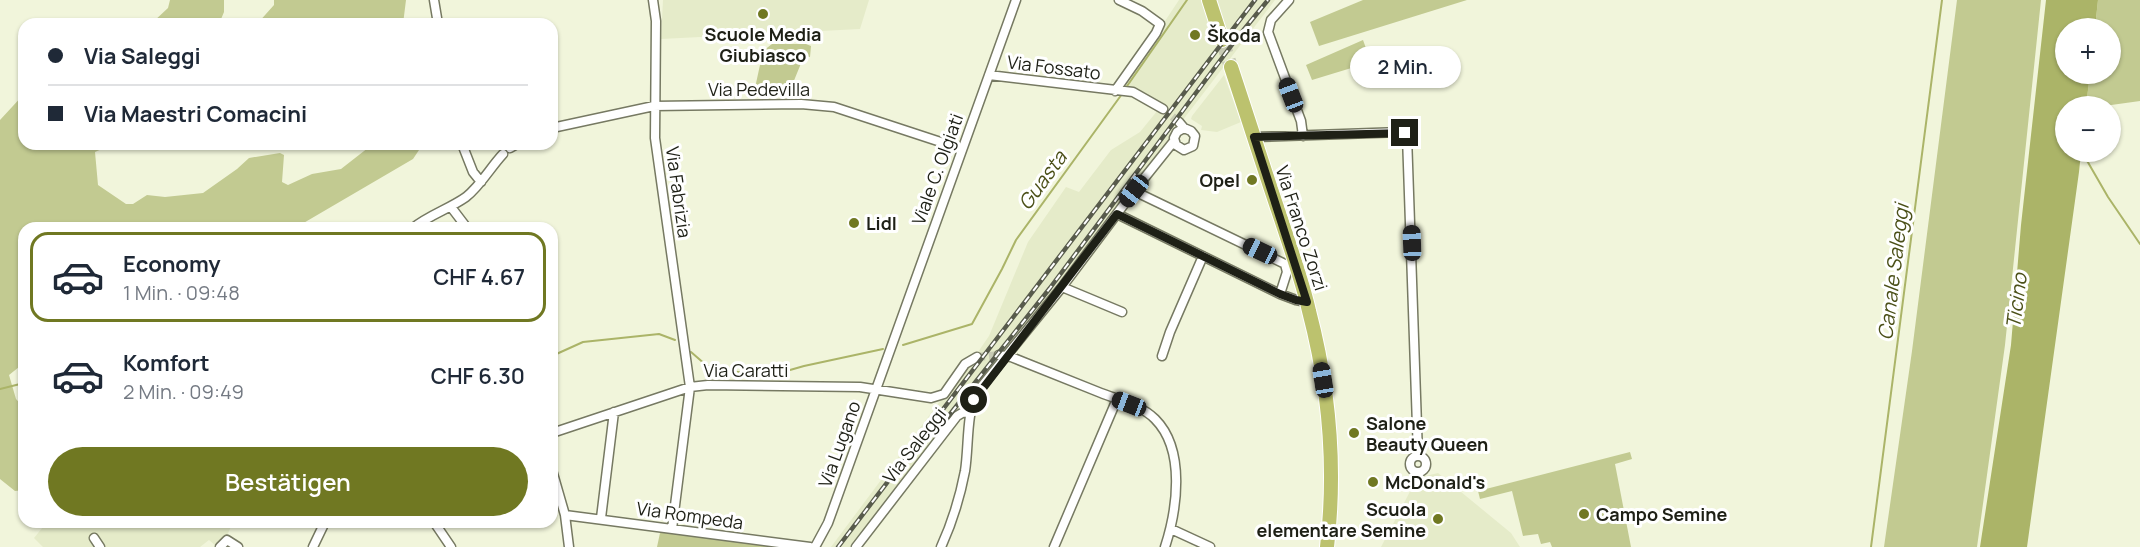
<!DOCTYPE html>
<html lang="de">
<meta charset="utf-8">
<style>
:root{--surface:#fff;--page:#f6f6f7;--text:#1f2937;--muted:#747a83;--line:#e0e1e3;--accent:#707822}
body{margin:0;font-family:Manrope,sans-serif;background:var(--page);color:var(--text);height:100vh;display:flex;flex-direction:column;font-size:22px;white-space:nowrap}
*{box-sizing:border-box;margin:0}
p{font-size:20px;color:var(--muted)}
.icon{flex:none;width:33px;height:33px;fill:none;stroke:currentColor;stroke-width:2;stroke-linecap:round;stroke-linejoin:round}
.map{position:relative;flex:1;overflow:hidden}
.drawer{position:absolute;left:18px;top:222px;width:540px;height:306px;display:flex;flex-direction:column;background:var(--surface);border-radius:18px;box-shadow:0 2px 4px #0004}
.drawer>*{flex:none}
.banner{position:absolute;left:18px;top:18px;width:540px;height:132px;border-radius:18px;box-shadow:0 2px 4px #0004;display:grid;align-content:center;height:132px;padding:0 30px;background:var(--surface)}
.controls{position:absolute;left:2055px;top:18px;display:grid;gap:12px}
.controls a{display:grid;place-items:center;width:66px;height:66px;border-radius:50%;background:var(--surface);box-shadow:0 2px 4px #0004;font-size:30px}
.end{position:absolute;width:27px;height:27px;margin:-14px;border:8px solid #1e2016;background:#fff;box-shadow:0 0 0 3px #fff}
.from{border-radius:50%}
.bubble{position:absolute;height:42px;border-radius:21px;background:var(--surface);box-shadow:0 2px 4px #0004;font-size:20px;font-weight:600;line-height:42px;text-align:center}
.car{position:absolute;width:18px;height:36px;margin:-18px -9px;border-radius:8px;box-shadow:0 0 4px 2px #0007;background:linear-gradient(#222 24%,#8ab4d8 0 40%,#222 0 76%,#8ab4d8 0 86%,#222 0)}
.banner b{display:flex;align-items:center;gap:21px;height:57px;font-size:22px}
.banner b+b{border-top:2px solid var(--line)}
.banner i{width:15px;height:15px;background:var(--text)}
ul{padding:10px 0 0;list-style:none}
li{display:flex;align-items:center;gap:18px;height:90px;margin:0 12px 9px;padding:0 18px;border:3px solid transparent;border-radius:18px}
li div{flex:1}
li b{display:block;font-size:22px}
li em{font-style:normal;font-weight:600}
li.current{border-color:var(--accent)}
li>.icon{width:54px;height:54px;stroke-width:1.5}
.primary-button{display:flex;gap:12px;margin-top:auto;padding:12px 30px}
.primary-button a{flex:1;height:69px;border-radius:36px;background:var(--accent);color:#fff;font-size:24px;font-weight:600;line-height:69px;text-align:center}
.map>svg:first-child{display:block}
.built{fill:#e5ebc9}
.green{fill:#c2ca91}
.water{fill:#abb468}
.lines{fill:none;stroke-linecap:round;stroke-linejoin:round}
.stream{stroke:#abb468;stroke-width:2}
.street-tunnel{stroke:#c7cab4;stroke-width:8;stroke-dasharray:8 4;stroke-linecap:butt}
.primary-tunnel{stroke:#c7cab4;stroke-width:14;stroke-dasharray:14 7;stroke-linecap:butt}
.street-casing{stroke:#767962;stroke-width:11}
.primary-casing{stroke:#fff;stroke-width:16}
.street{stroke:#fff;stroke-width:8}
.primary{stroke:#bcc26e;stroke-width:14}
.rail-casing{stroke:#585b4c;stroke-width:4.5}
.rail{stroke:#fff;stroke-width:2;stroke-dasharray:7;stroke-linecap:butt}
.route{stroke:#1e2016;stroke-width:8}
.poi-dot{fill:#707822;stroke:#fff;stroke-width:2}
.labels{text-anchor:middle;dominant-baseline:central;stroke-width:6;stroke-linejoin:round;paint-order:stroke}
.poi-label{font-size:18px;font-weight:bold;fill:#1e2016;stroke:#fff;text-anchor:start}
.street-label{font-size:18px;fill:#1e2016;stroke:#fff}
.water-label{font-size:20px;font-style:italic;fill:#4b5018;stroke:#fff}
</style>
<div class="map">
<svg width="2140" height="547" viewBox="0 0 2140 547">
<rect width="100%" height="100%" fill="#f1f5db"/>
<path class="built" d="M663,0h206l-9,29 -199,10z
M1179,0h96l-305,397 -119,150h-20l109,-146 7,-4 42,-61 39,-94 38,-55 13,5 32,-42 29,-18 22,-27 -41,-17 39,-64 5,-3z
M1224,75l17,47 -24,10 -16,-2 1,-4 -11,-7 1,-3z
M1438,473l73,60 9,14h-139l36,-69z
M47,522h186l-8,18 -8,7 -8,-7 -9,7h-157l-9,-9z"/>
<path class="green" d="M170,0h54v12l-5,12h-93l6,-4 21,2 15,-14z
M274,0h132l-3,24h-146l17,-19z
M1363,0h104l-148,46 -9,-24z
M1957,0h84l-36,345 -28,202h-93l28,-196z
M2098,0h42v101l-36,5h-18l4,-32h20v-46h-15z
M1363,40l8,22 -59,18 -6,-15z
M772,44h34l5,2 -1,11 -6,-1 -11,27 6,3 -2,2h-42l8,-37z
M24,94v50h80v4l-9,4 3,33 28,19h7l14,-9 18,2 38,-4 34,-24 12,-11 31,-5 4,2 -2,27 6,3 24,-11 29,-5 32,-25h50l-10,15 -118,69h-271v135l-15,12 7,24 8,9v82l-9,1 -15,-12v-359z
M1630,452l2,7 -17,5 16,83h-79l-2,-5 -9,2 -3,-10 -15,2 -11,-45 -32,8 -2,-8z
M670,531l119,16h-132l3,-14z"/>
<path class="water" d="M2046,0h52l-3,28h-29v46h24l-4,32h-20v46h15l-2,20 -52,375h-47l31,-202 10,-120z"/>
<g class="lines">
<path class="stream" d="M1125,89l62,-89
M2082,152l26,45 32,47
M903,345l69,-21 30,-55 14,-29 106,-146
M691,352l15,13 8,4 55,7 35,-10 79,-17
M552,356l31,-14 76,-8 16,6
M0,389l24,-6
M1871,547l71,-547"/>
<path class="street-tunnel" d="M1163,109l16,13
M977,357l22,-2"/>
<path class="primary-tunnel" d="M1222,40l9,27"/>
<g class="street-casing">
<path id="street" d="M434,0l4,24
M653,0l3,21 -1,117 35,249 -18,142
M1289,0l-18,20 -3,12 33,89 2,15
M989,75l144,17 30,17
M1115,91l41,-58 4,-9 -18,-13 -23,-11
M1179,122l5,6 7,3 4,5 -2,10 -9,4 -8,-5 -2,-7 3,-6 7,-4
M552,128l102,-22 147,-2 33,3 128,42
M1254,137l148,-5 5,4 11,319
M462,144l11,28 8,10
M510,148l7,-4
M1134,191l151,73 2,8 -7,22
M451,207l16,21
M1117,214l163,80 16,6 11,2
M413,228c16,-13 36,-19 53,-31 15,-12 24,-29 37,-43
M1062,287l60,25
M999,355l12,2c30,12 60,24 90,36 18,7 40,12 54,26 31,31 22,91 10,128
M1162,356l8,-24 33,-76
M552,433l138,-46 18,-2 152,2 71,11 13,-4 21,-30 12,-7
M1410 464a8 8 0 1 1 16 0a8 8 0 1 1-16 0Z
M552,470l13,45 4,32
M565,515l245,32
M601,518l13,-106
M434,522l17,25
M1171,529l39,18
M94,538l6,9
M220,547l7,-7 11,7
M313,547l12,-25
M815,547l13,-24 188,-523
M856,547l101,-131 5,-3 9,-1
M941,547c11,-24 19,-50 24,-76 4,-25 1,-57 12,-79l85,-105 72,-96 40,-50
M1054,547l63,-148"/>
</g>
<g class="primary-casing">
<path id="primary" d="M1209,0l13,40
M1231,67c17,51 33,102 50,152 10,31 21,61 28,92 20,76 27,158 18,236"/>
</g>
<use href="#street" class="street"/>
<use href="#primary" class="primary"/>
<g class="rail-casing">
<path id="rail" d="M943,423l107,-135 187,-250 31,-38
M838,547l417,-547"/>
</g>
<use href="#rail" class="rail"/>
</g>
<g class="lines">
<path class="route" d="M974,400l143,-186 163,80 16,6 11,2 -53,-165 151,-4"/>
</g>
<g class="poi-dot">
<circle cx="763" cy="14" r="6"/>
<circle cx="1195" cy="35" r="6"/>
<circle cx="1252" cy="180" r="6"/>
<circle cx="854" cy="223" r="6"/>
<circle cx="1354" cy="433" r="6"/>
<circle cx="1373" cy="482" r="6"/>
<circle cx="1584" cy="514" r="6"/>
<circle cx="1438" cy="519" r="6"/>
</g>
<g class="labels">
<g class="poi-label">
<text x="763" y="34" text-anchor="middle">Scuole Media<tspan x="763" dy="21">Giubiasco</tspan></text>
<text x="1207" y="35">Škoda</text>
<text x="1240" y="180" text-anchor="end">Opel</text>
<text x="866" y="223">Lidl</text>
<text x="1366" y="423">Salone<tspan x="1366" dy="21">Beauty Queen</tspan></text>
<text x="1385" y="482">McDonald's</text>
<text x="1426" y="509" text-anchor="end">Scuola<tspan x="1426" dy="21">elementare Semine</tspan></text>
<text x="1596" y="514">Campo Semine</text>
</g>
<g class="street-label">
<text transform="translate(1054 67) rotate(7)">Via Fossato</text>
<text x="759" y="89">Via Pedevilla</text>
<text transform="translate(937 169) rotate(-70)">Viale C. Olgiati</text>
<text transform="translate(679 192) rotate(82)">Via Fabrizia</text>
<text transform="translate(1302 228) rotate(72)">Via Franco Zorzi</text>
<text x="746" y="370">Via Caratti</text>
<text transform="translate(839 444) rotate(-70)">Via Lugano</text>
<text transform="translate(914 445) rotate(-52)">Via Saleggi</text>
<text transform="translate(690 515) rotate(8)">Via Rompeda</text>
</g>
<g class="water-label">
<text transform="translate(1042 180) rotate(-54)">Guasta</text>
<text transform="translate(1893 272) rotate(-83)">Canale Saleggi</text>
<text transform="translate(2016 301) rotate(-83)">Ticino</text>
</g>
</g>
</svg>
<div class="controls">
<a>+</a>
<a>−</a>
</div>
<i class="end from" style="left:974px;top:400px"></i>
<i class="end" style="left:1405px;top:133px"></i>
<div class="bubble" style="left:1350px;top:46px;width:111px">2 Min.</div>
<i class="car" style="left:1291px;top:95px;rotate:339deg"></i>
<i class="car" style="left:1134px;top:191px;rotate:218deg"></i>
<i class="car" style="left:1412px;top:243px;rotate:358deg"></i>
<i class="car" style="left:1260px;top:251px;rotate:295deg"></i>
<i class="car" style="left:1323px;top:380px;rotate:351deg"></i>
<i class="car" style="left:1129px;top:404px;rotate:291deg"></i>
<div class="banner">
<b><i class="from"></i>Via Saleggi</b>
<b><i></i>Via Maestri Comacini</b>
</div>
<section class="drawer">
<ul>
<li class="current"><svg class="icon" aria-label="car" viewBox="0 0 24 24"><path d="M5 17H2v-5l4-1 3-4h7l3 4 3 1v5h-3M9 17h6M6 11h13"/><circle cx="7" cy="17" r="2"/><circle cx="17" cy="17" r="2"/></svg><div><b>Economy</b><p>1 Min. · 09:48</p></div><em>CHF 4.67</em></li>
<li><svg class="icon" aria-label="car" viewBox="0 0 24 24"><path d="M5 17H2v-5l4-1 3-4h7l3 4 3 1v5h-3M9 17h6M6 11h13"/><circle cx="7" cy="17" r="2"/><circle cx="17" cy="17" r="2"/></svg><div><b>Komfort</b><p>2 Min. · 09:49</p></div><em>CHF 6.30</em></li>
</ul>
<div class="primary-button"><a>Bestätigen</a></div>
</section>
</div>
